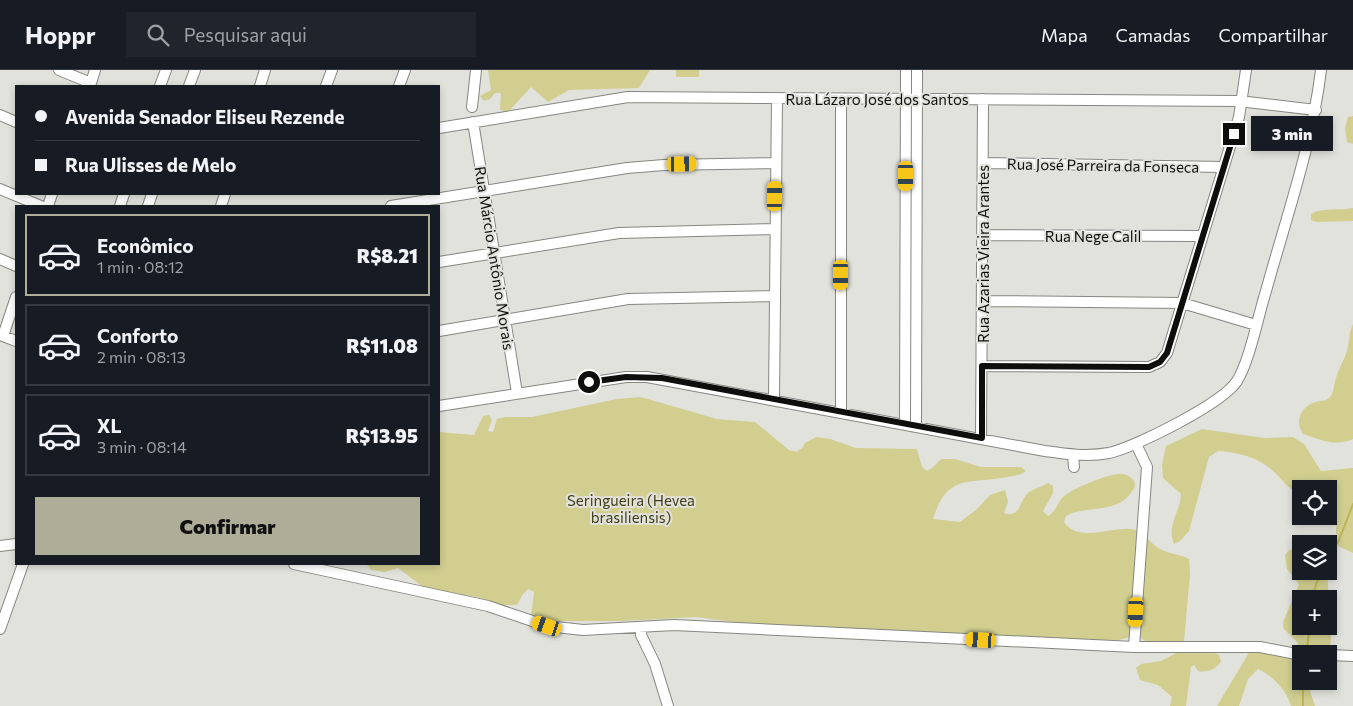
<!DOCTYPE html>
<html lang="pt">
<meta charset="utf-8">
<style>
:root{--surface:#171b24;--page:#20242c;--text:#f1f3f6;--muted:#9ea1a6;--line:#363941;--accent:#aead98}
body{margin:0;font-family:Commissioner,sans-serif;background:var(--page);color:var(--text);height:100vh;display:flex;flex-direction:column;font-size:19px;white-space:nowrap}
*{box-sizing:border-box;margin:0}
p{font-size:16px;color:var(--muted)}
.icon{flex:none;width:28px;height:28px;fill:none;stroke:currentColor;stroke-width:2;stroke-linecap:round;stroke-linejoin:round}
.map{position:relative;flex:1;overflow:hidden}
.side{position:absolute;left:15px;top:135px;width:425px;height:360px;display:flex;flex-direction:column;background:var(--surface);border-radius:0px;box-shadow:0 2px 8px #0003}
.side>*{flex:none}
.guide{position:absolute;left:15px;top:15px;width:425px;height:110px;border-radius:0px;box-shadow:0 2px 8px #0003;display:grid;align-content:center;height:110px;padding:0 20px;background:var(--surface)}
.fabs{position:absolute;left:1292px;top:410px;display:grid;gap:10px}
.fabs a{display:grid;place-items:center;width:45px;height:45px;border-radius:0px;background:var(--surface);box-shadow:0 2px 8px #0003;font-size:25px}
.end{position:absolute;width:22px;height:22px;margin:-11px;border:6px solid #0e0e0c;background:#fff;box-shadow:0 0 0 2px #fff}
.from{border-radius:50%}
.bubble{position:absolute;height:35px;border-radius:0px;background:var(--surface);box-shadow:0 2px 8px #0003;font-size:16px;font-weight:800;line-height:35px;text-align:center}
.car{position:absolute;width:15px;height:30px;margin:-15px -8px;border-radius:6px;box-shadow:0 0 4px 1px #0007;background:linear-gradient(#f5c518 24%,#345 0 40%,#f5c518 0 76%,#345 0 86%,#f5c518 0)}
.guide b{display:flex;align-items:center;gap:18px;height:48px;font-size:19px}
.guide b+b{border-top:1px solid var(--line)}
.guide i{width:12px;height:12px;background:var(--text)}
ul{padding:9px 0 0;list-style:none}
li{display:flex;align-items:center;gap:15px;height:82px;margin:0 10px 8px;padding:0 10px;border:2px solid var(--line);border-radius:0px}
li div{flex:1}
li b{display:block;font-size:19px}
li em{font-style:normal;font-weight:800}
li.current{border-color:var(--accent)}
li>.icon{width:45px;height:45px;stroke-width:1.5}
.button{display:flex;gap:10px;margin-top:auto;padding:10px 20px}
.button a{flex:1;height:58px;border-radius:0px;background:var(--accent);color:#111;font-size:20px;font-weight:800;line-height:58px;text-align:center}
header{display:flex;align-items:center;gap:30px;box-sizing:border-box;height:70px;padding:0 25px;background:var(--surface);border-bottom:1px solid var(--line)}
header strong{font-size:24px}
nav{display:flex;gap:28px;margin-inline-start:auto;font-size:18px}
.search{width:350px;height:45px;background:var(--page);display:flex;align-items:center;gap:12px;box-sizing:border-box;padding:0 18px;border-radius:0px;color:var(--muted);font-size:19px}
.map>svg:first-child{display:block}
.green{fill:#d1ce90}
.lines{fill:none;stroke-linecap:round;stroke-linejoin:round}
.stream{stroke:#bcb554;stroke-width:2}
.minor-casing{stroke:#868681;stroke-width:12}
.minor{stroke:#fff;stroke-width:10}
.route{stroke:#0e0e0c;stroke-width:6}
.labels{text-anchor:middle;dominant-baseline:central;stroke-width:4;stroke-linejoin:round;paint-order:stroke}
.street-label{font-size:15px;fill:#0e0e0c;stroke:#e2e2dd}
.park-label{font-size:15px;fill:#413e15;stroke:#e2e2dd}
</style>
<header>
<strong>Hoppr</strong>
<div class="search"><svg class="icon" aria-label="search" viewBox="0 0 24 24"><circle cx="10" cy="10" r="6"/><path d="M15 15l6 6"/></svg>Pesquisar aqui</div>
<nav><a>Mapa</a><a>Camadas</a><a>Compartilhar</a></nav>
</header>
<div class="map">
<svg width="1353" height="636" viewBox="0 0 1353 636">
<rect width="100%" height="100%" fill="#e2e2dd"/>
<path class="green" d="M488,0h162l-11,18 -70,2 -21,12 -17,-15 -21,23 -6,2 -4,-3 1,-16h-6l-5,6 -6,2 -4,-5 11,-6z
M676,0h23v7h-23z
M1353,46v28l-6,-2 -2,-14 3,-11z
M1353,138v13l-36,1 -6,-2v-6c12,-7 29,-3 42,-6z
M1353,254v115c-18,8 -32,1 -50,-5 -9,-13 -2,-28 13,-32 5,-2 10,0 14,-5 4,-5 4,-13 6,-19 2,-8 7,-16 10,-24 4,-11 2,-20 7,-30z
M641,327l76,22 38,3 34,28 8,2 5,-4 3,-5 11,-6 14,2 26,9 61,1 5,18 5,4 5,-3 9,-9h14l26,8h40l5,4c-6,5 -11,4 -18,6 -39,7 -61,-4 -75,42l27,3 17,-13 13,-14 15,-5 3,12 -4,11c17,6 15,-13 25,-21 6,-4 13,-5 19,-9l5,3v7l-10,18 5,5c8,-5 9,-12 14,-18 9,-9 50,-26 61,-24 5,1 7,3 11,6l1,6c-12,27 -40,20 -63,27l-6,3 -2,6c14,21 47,5 67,7 13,1 18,14 29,20 9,5 20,5 29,10l1,15 -6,67 -6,4 -30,-2 -11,-8 -18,5 -76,-1 -304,-16 -42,-6 -75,4h-79l-12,-4 3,-25 -6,-3 -5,5 -6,11h-13l-27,-8 -51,-8 -28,-21 -14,4 -13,-2 -4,-5 72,-1v-132l35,3 9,-19 6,-1 3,5 -4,11 5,1 4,-13 8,-2h27l85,-18z
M1202,359l62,9 29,-1 11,7 17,27 32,-3v85l-15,-7 -2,-13v-20l-7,-9v-15h-28v5c-14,-4 -18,-15 -29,-24 -14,-13 -36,-18 -54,-19l-9,6 -20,74 -9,10 -6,3c-8,-19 7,-33 7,-50l-18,-16 -1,-13 4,-19z
M1301,478v23h26l2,28h-28v27h28v-11c1,13 4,26 -1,39h-27v27h10l-1,10 5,15h-24c-4,-15 -19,-31 -33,-37l-10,10 -9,27h-22l33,-55 23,1 12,6 13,1 3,-5 -3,-11 -15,-15v-6l16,-38 -12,-15 -2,-14 4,-5z
M1180,581l33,1 6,3 2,6c-3,8 -15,12 -23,10l-4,-6 -3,2 -5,39h-16l2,-9 -14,-12 -18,-5 -4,-12 5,-4 20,-3z"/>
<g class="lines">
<path class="stream" d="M1329,488l10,-18 14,-36
M1311,529l10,-28
M1307,584l2,-28
M1303,611v25"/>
<g class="minor-casing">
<path id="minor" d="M59,0l32,13
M90,16l5,-16
M160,16l6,-16
M189,16l6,-16
M260,16l5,-16
M326,16l6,-16
M399,16l6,-16
M841,29v314
M472,37l4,-37
M0,45l16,7
M473,52l44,271
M439,58l189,-31 611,4 77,9
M983,93l240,4
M0,119l41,17
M48,136l4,-12
M120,136l4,-12
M148,136l4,-12
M221,136l4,-12
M391,136l236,-38 37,-3 112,-2
M983,165l219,1
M0,189l16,7
M439,192l180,-29 156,-4
M982,231l200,2 74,22
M439,261l189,-32 146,-3
M0,265l16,6
M3,266l13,-39
M982,296l167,1 11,-5 7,-9 72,-236 7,-47
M774,329l3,-301
M439,336l187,-29h21l398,74c21,3 42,6 64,2 27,-6 114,-50 128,-72 13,-21 21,-65 29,-90 20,-73 46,-146 55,-221
M905,355l1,-355
M916,357l1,-357
M981,369l2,-340
M1136,374l11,23 -13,180h126l41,8
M1073,385l1,12
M0,476l16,-2
M294,494l194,42 59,20 36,4 91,-5 460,22
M641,558v7l14,29 13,42
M0,559l23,-65
M1329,585l24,1"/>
</g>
<use href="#minor" class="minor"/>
</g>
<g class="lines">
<path class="route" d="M589,312l37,-5 36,1 320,60v-72l167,1 11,-5 7,-9 67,-219"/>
</g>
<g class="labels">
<g class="street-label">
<text x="877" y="29">Rua Lázaro José dos Santos</text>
<text transform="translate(1103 95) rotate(1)">Rua José Parreira da Fonseca</text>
<text x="1093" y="166">Rua Nege Calil</text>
<text transform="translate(983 184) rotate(-90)">Rua Azarias Vieira Arantes</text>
<text transform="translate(495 188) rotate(81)">Rua Márcio Antônio Morais</text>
</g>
<g class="park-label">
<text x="631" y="430">Seringueira (Hevea<tspan x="631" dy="17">brasiliensis)</tspan></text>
</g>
</g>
</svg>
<div class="fabs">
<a><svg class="icon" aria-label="locate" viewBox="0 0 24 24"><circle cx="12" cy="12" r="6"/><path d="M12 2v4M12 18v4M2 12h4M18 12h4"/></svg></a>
<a><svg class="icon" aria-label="layers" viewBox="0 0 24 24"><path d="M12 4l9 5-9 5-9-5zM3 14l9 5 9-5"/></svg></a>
<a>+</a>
<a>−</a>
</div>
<i class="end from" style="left:589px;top:312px"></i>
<i class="end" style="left:1234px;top:64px"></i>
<div class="bubble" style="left:1251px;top:46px;width:82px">3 min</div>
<i class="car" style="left:682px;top:94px;rotate:89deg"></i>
<i class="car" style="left:906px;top:106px;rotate:180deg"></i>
<i class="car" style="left:775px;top:126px;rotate:1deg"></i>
<i class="car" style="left:841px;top:205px;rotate:180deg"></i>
<i class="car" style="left:1136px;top:542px;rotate:183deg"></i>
<i class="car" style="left:547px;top:556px;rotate:289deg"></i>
<i class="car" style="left:981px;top:570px;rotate:273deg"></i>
<div class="guide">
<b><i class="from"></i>Avenida Senador Eliseu Rezende</b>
<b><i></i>Rua Ulisses de Melo</b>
</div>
<section class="side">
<ul>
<li class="current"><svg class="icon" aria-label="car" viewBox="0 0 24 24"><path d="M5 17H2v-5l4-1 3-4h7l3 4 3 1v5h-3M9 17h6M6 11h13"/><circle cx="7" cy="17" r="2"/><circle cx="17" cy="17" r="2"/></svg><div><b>Econômico</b><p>1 min · 08:12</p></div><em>R$8.21</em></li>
<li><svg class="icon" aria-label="car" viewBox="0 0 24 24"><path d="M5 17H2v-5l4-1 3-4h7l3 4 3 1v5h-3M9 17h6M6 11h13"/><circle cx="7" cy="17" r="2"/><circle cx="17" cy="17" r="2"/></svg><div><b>Conforto</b><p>2 min · 08:13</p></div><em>R$11.08</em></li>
<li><svg class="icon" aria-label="car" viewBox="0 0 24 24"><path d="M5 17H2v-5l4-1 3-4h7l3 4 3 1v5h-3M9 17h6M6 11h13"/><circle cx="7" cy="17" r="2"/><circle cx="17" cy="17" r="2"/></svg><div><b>XL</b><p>3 min · 08:14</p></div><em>R$13.95</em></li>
</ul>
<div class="button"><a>Confirmar</a></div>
</section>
</div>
